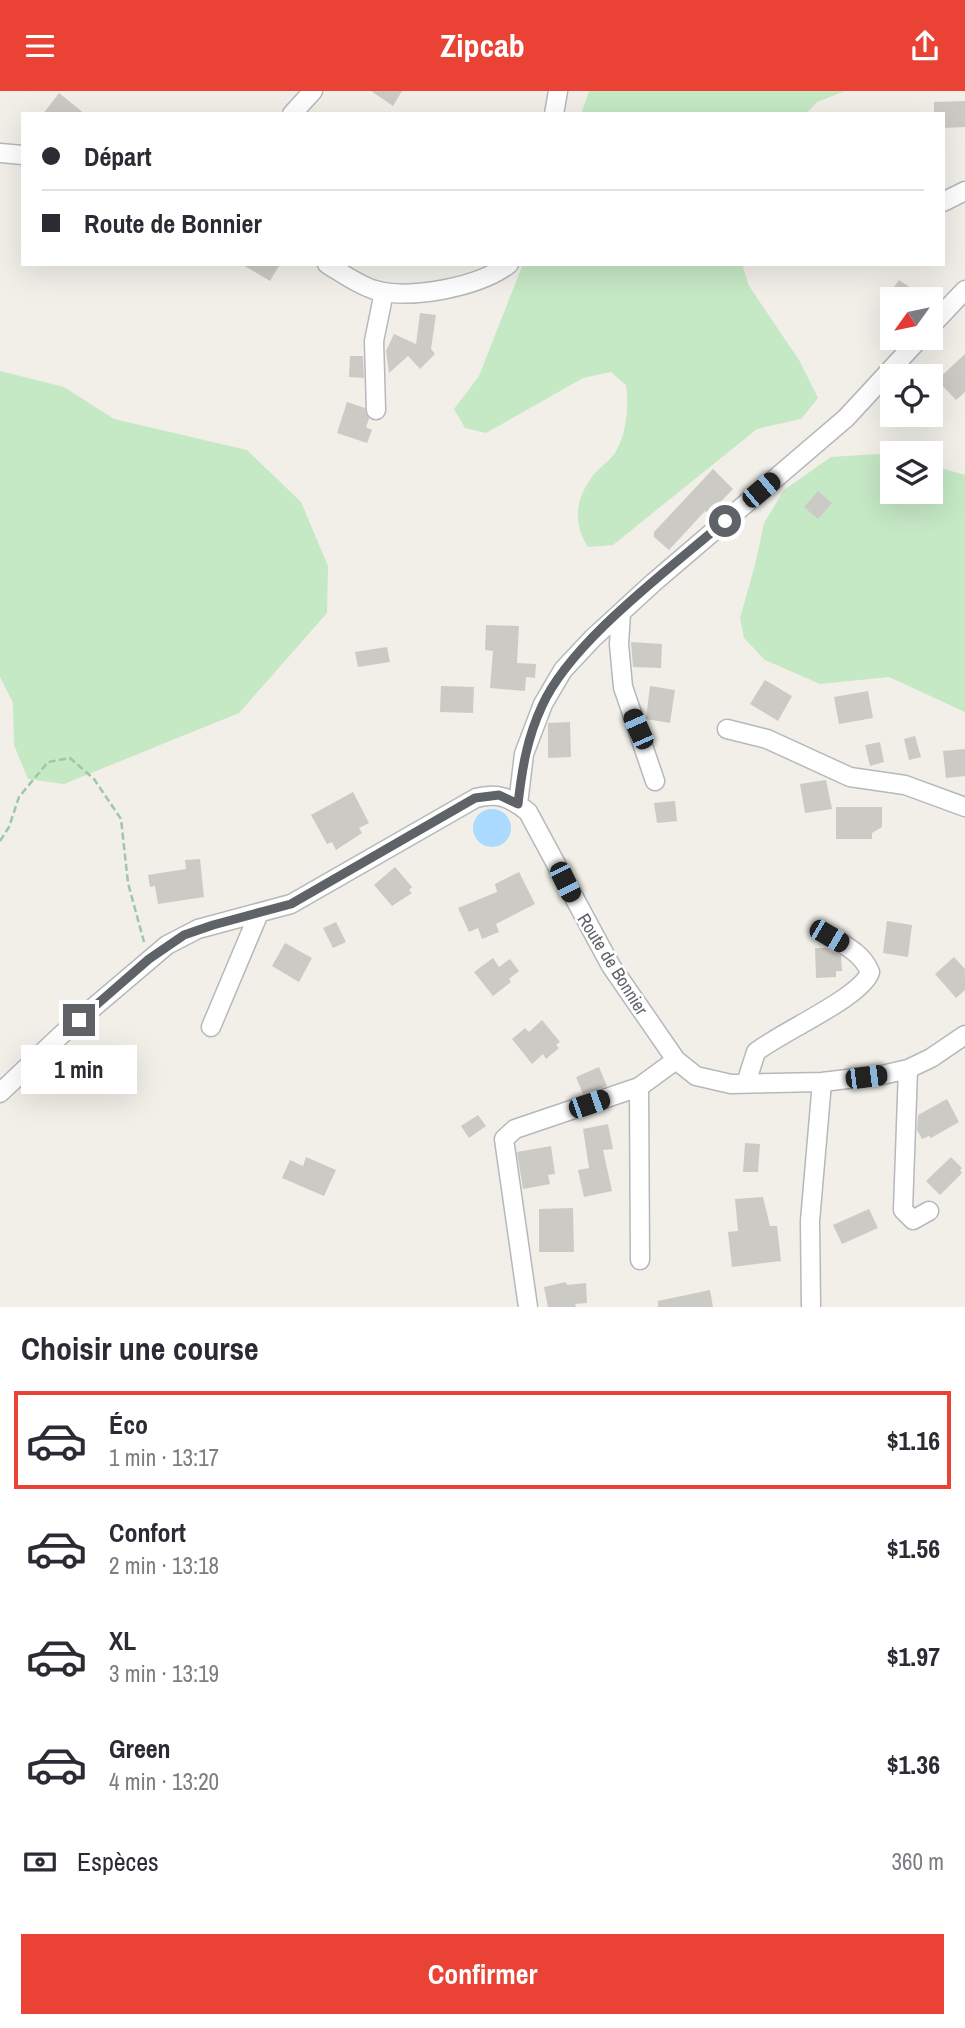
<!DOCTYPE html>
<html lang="fr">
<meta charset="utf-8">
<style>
:root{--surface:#fff;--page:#f2f2f3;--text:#2b2b33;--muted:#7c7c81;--line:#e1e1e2;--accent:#ea4335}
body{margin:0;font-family:"Archivo Narrow",sans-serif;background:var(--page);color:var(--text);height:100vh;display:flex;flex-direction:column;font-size:26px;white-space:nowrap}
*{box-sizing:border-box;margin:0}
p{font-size:23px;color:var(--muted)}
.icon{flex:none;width:38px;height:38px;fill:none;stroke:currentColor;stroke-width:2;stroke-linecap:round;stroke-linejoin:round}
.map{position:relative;height:1216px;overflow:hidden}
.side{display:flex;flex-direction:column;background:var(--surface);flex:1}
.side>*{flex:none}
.banner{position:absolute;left:21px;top:21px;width:924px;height:154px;border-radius:0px;box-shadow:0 7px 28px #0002;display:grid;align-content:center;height:154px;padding:0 21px;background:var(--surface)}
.needle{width:46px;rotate:237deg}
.controls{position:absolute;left:880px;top:196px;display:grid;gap:14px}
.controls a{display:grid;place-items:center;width:63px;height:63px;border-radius:0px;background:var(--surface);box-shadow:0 7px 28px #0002;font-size:35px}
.end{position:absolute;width:32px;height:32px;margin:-16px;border:9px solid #5f6368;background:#fff;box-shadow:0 0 0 4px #fff}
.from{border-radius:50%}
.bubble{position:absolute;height:49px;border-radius:0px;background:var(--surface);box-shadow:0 7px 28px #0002;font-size:23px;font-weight:800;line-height:49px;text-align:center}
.car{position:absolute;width:21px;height:42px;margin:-21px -10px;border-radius:9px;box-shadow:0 0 5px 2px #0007;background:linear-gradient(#222 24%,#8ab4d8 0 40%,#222 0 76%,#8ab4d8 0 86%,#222 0)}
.banner b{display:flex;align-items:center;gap:24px;height:66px;font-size:26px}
.banner b+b{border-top:2px solid var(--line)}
.banner i{width:18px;height:18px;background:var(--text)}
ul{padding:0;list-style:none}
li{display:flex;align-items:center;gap:21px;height:98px;margin:0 14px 10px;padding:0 7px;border:4px solid transparent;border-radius:0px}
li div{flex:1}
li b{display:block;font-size:26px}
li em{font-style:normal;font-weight:800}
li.on{border-color:var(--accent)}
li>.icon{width:63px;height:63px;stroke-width:1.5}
h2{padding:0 21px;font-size:32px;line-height:84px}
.pay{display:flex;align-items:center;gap:18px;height:77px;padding:0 21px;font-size:26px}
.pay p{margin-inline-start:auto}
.cta{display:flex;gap:14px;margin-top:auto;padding:14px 21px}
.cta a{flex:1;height:80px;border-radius:0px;background:var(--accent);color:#fff;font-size:28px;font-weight:800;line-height:80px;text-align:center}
header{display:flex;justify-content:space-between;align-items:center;height:91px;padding:0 21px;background:var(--accent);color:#fff;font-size:32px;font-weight:800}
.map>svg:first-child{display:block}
.green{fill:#c5e8c5}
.water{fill:#aadaff}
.building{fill:#cccac5}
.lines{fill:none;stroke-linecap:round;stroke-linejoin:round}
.minor-casing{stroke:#b5b8bc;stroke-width:21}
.path{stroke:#9cc7a9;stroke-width:2.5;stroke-dasharray:7 3.5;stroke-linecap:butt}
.minor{stroke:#fff;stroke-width:18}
.route{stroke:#5f6368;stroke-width:9}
.labels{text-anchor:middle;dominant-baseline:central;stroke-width:5;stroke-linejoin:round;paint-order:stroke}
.street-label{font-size:18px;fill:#5f6368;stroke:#fff}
</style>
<header><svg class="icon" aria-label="menu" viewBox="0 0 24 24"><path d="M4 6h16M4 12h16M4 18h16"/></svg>Zipcab<svg class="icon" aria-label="share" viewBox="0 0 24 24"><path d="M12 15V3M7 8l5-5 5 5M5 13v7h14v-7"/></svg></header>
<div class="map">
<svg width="965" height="1216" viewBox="0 0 965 1216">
<rect width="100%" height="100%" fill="#f1efe8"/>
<path class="green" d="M589,0h256l-28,11 -11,12h-225z
M523,173h219l7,22 50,74 19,38 -17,21 -44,10 -144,116 -25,2c-15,-24 -13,-47 4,-70 6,-9 17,-15 23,-24 12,-20 14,-47 11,-68l-15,-13 -28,6 -97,55 -21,-5 -11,-19 25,-33z
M0,280l64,16 50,32 133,31 54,52 27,64 -1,47 -88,100 -175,71 -36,-5 -14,-34 -1,-42 -13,-26z
M877,363l15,3v35h39v-27l34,10v237l-76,-35 -69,7 -55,-24 -21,-22 -4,-20 15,-53 9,-42 20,-33 47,-33z"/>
<path class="water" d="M473 737a19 19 0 1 1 38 0a19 19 0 1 1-38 0Z"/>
<path class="building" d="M371,0h31l-9,15z
M59,2l26,21h-42z
M965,10v26l-22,1v-14h-9v-12z
M241,173h39l-10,17z
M899,189l28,19h-42z
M420,222l16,2 -5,34 4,5 -15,15 -12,-13 -19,17 -3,-22 8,-17 22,10z
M965,263v38l-9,8 -19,-20z
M350,265h13l1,22 -15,-1z
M347,311l18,6 4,11 -3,8 6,3 -5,13 -30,-10z
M713,378l20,20 -24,25 -4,-3 -36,39 -15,-13v-5z
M818,400l14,12 -14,16 -14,-12z
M486,534l33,1 -2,37 19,1 -1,14 -9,-1 -1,14 -35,-3 3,-37 -8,-1z
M631,551l31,2 -1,24 -28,-1z
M387,556l3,15 -32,5 -3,-15z
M765,589l27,16 -14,25 -28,-17z
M441,595l33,1 -1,26 -33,-1z
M650,595l25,4 -5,33 -24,-4z
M868,600l5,27 -34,6 -5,-27z
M570,631l1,35 -23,1v-35z
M915,645l6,21 -12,3 -5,-21z
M880,651l4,20 -14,4 -5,-21z
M965,658v27l-19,2 -3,-27z
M826,689l6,29 -27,4 -5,-29z
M353,701l16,31 -10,5 3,5 -26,17 -4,-8 -5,2 -16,-29z
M675,710l2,20 -20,2 -3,-20z
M836,716h46v20l-10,6v6h-36z
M200,768l4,38 -46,7 -3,-18 -5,1 -2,-12 38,-6 -1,-9z
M395,776l17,20 -3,3 3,3 -20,13 -18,-21z
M519,781l16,32 -39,20 3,8 -17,7 -4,-11 -9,4 -11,-24 39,-16 -2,-8z
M887,830l25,4 -4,32 -25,-4z
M336,831l10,20 -13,6 -10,-20z
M285,852l27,15 -13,24 -27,-16z
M815,857h11l15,8 1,15h-6v6l-20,1z
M954,866l11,12v21l-9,8 -21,-24z
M493,867l6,9 11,-8 9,12 -10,8 2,3 -18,14 -19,-24z
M542,929l18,22 -4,3 3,3 -13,11 -3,-5 -11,10 -20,-25 13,-11 4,4z
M599,976l8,19 -24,8 -7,-17z
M947,1008l12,23 -28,16 -2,-2 -7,3 -5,-9 1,-15z
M478,1024l8,11 -17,12 -8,-12z
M608,1033l5,25 -10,1 9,41 -28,6 -6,-27 11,-2 -6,-39z
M745,1052l15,1 -2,28h-15z
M551,1055l4,28 -7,1 2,9 -27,5 -6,-37z
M306,1066l30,13 -12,26 -42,-18 8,-18 13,6z
M951,1066l11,11 -2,2 2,3 -22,22 -14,-14z
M763,1106l7,29h7l4,35 -49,6 -4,-35 10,-1 -3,-32z
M573,1117l1,44h-35v-43z
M869,1118l9,19 -36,16 -9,-19z
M566,1191l1,3 19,-2 1,20 -12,1 1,3h-28l-4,-20z
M710,1199l3,17h-55v-6z"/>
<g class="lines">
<g class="minor-casing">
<path id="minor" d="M292,23l21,-23
M554,23l4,-23
M0,62l23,2
M943,111l22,-11
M327,173c15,9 31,21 48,26 36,10 104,-3 134,-26
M931,235l34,-36
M376,319l-2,-69 10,-49
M621,522l-2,31 4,43 32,94
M727,638l40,10 83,38 55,8 60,22
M518,713l6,-50 19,-50 20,-34 30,-32 60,-55 193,-165 74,-80
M211,936l48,-114
M908,978l-5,141 10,10 16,-9
M746,992l10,-31c25,-20 106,-55 114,-80 -8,-19 -24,-26 -41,-36
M639,996l1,173
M0,1002l61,-58 106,-90 31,-16 93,-25 185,-106c22,-6 35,0 52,14l83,154 65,94 20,16 35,8 91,-2 60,-7 26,-6 23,-11 34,-23
M528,1216l-24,-168 11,-10 124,-42 37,-27
M811,1216l-1,-86 12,-139"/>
</g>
<path class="path" d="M0,750l9,-14 10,-30 29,-35 22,-4 24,21 27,40 7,64 16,59"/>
<use href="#minor" class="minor"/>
</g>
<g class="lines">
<path class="route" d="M79,929l70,-61 35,-24 29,-10 78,-21 184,-106 24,-3 19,9c4,-35 9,-66 24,-98 29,-65 129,-138 183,-185"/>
</g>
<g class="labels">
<g class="street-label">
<text transform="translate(613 873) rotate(58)">Route de Bonnier</text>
</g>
</g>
</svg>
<div class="controls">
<a><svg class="needle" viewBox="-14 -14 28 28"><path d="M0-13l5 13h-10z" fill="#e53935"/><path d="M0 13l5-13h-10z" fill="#7c7c81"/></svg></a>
<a><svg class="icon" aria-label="locate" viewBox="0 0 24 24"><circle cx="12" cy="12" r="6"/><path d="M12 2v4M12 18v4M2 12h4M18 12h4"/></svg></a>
<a><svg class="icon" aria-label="layers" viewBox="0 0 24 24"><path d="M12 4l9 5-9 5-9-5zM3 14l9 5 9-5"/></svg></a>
</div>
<i class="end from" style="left:725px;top:430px"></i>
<i class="end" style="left:79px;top:929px"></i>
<div class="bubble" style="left:21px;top:954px;width:116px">1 min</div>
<i class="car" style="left:761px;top:399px;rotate:50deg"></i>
<i class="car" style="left:638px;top:638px;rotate:336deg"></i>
<i class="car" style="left:565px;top:791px;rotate:154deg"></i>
<i class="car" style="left:829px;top:845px;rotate:120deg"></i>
<i class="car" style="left:866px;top:986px;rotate:83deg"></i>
<i class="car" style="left:589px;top:1013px;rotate:71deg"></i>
<div class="banner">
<b><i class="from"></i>Départ</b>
<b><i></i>Route de Bonnier</b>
</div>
</div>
<section class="side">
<h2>Choisir une course</h2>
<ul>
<li class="on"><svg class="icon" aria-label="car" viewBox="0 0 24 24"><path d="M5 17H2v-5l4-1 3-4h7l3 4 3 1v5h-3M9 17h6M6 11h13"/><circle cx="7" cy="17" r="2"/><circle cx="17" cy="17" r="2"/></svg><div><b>Éco</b><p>1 min · 13:17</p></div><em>$1.16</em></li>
<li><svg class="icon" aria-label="car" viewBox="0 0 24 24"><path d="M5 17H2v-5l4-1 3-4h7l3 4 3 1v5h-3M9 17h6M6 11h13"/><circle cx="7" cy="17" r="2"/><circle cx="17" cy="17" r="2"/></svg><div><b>Confort</b><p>2 min · 13:18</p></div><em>$1.56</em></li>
<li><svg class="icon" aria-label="car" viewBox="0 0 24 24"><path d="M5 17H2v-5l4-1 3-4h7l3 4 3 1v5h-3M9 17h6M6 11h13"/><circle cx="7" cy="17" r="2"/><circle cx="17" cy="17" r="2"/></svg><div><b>XL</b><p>3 min · 13:19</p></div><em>$1.97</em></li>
<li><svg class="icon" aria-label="car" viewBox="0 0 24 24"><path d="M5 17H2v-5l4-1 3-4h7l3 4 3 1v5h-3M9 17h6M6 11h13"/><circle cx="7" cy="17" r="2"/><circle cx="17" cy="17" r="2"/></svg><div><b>Green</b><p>4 min · 13:20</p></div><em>$1.36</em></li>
</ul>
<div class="pay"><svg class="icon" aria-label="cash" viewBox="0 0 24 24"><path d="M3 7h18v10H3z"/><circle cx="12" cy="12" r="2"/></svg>Espèces<p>360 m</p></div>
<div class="cta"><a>Confirmer</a></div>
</section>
